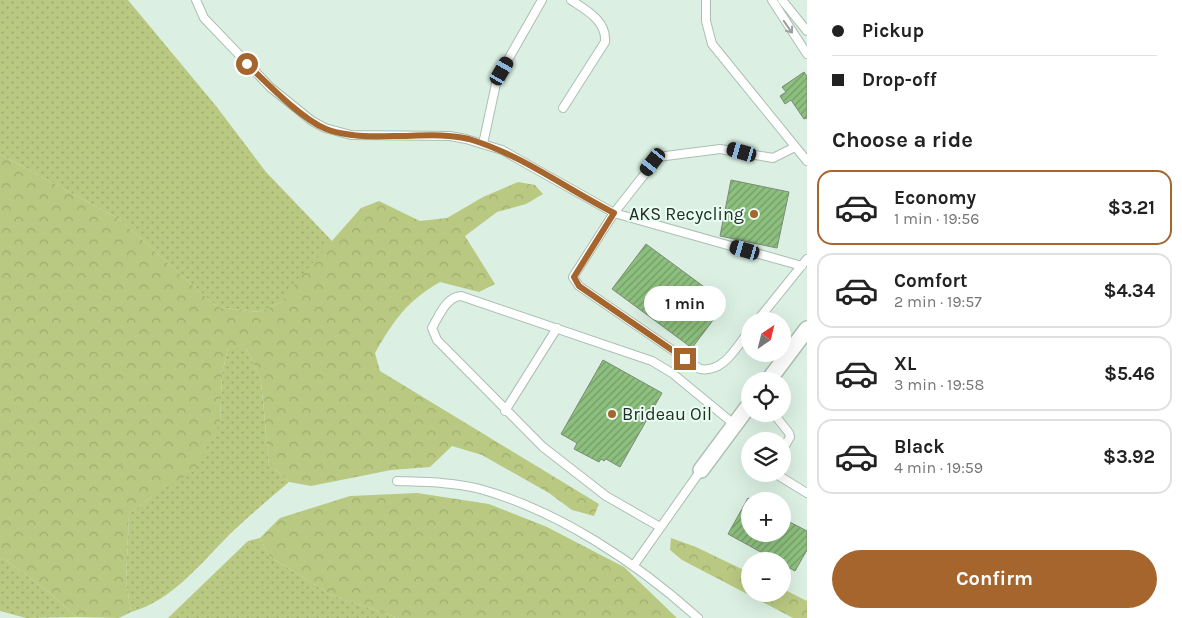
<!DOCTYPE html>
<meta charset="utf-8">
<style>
:root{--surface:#fff;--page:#f2f2f2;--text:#222;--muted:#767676;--line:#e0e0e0;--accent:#a5652d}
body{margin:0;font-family:Karla,sans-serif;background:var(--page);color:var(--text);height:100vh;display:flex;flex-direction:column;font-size:19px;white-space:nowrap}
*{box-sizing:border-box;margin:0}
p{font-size:16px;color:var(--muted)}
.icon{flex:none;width:28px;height:28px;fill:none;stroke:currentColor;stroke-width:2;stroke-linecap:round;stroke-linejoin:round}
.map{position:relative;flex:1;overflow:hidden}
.drawer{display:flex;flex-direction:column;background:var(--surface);width:375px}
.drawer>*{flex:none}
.banner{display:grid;align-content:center;height:110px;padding:0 25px;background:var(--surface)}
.needle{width:32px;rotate:35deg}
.buttons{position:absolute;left:741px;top:312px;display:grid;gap:10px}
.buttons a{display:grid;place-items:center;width:50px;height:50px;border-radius:50%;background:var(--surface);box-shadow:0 5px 20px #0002;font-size:25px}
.end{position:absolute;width:22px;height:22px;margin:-11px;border:6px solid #a5652d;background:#fff;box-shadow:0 0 0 2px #fff}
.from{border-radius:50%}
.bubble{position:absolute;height:35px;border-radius:18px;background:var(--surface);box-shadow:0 5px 20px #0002;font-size:16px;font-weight:700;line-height:35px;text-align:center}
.car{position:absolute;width:15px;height:30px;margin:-15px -8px;border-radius:6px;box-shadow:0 0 4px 1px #0007;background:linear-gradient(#222 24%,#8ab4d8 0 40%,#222 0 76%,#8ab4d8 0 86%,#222 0)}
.banner b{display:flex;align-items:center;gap:18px;height:48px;font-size:19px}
.banner b+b{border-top:1px solid var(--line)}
.banner i{width:12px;height:12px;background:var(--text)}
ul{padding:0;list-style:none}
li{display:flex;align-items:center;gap:15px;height:75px;margin:0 10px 8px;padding:0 15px;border:2px solid var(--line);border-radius:15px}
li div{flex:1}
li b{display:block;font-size:19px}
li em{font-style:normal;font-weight:700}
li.selected{border-color:var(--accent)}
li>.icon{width:45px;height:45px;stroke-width:1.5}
h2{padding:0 25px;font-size:22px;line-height:60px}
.cta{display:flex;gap:10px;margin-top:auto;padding:10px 25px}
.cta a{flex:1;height:58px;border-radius:30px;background:var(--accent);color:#fff;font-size:20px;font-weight:700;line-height:58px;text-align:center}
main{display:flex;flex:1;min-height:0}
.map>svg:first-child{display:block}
.green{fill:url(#green-dots)}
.forest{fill:url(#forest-crowns)}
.building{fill:url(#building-hatch);stroke:#7d8a79}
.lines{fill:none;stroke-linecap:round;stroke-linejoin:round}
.lane-casing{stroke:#abbfb3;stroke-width:10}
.street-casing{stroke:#abbfb3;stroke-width:18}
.lane{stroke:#fff;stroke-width:8}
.street{stroke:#fff;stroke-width:15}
.oneway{stroke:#9ca09e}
.route{stroke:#a5652d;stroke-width:6}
.poi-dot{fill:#a5652d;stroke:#e8fef0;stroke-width:2}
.labels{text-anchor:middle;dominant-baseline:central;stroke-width:4;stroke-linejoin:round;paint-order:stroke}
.poi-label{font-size:18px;fill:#242c27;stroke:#e8fef0;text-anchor:end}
</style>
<main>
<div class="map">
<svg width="807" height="618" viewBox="0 0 807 618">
<defs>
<pattern id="green-dots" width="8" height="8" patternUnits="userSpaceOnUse" patternTransform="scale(1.25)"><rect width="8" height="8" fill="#b9c981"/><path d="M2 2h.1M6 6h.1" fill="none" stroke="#9fad6f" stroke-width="1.8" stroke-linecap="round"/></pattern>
<pattern id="forest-crowns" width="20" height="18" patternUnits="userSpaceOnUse" patternTransform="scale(1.25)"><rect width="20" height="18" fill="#b9c981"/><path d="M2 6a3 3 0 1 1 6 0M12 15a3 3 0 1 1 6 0" fill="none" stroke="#9fad6f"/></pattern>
<pattern id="building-hatch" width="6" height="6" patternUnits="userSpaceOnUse" patternTransform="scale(1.25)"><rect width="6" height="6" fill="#8dc07e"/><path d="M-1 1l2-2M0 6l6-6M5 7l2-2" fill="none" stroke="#739c67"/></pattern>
</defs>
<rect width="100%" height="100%" fill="#dbf0e3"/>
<path class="green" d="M0,0h128l88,106 50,66 66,69 -50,61 -23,10 -42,-5 -98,-88 -119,-65z
M228,348h18l15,32 8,84 20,18c-20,17 -39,33 -58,51 -29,29 -59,68 -100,79l-5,-31 3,-67 22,-17 69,-74 2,-49z
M260,538l9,18 62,39 68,23h-231l80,-77z
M0,558l6,2 44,33 26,24 -50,1 -26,-7z"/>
<path class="forest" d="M0,154l119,65 98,88 42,5 23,-10 18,-25 61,-69 18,-7 41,20 27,-3 36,-21 35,-15 17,3 8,9 -17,10 -29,8 -32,24 30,48 -16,8 -39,-10c-33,19 -46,38 -65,71l5,18 219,133 -5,12 -22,-6 -23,-17 -67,-38 -30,-9 -22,21 -39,3 -80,16 -22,-4 -20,-18 -8,-84 -15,-32h-18l-6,26 -2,49 -26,48 -43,26 -22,17 -3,67 5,31 -12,6 -43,-1 -26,-24 -44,-33 -6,-2z
M417,493l72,11 58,23 77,40 53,51h-278l-68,-23 -62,-39 -9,-18 20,-20 70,-22z
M671,538l25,9 54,26v21h32l1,-5 24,12v17h-14l-111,-58 -12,-10z"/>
<path class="building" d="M804,72l3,4v42l-3,1 -13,-19 -6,4 -5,-8 6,-4 -4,-5z
M731,180l58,12 -12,56 -57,-12z
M646,244l80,59 -34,45 -80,-59z
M603,360l59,33 -42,74 -14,-8 -2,2 -3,-2 -2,3 -25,-13 3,-6 -16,-9z
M748,498l5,3h-3v33h32v-16l25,13v19l-12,21 -13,-7v-3h-5l-49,-27z"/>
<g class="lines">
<g class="lane-casing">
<path id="lane" d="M196,0l8,18 66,69 42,34 13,7 26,7 99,1 16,3 36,11 112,63 188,53
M706,0v21l6,23 95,117
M772,0l35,54
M782,0l25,31
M563,108l42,-66c2,-21 -19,-32 -34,-42
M483,144l14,-65 45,-79
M757,321l50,-62
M750,330c-14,17 -26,43 -50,39l-121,-83 -6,-9 41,-64 44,-56 62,-8 53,9 22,-11
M505,411l52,-83
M774,414l15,19 1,4 -8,14
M776,474l31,19
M397,481c27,1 56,1 83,8 79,22 157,74 218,129
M660,527l-54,-31 -63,-49 -106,-107 -5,-12c7,-12 14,-31 29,-32l191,65 20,12 63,52
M634,565l67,-95"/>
</g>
<g class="street-casing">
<path id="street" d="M768,381l39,-52
M701,470l49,-66"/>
</g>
<use href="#lane" class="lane"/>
<use href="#street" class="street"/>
</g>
<defs><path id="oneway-shaft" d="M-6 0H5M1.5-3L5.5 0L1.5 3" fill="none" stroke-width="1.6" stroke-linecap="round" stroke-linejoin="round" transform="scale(1.25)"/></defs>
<use class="oneway" href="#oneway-shaft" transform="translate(788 27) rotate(55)"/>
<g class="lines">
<path class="route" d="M247,64c20,19 54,55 79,65 21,8 45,8 67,7 25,0 52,-3 76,3 53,16 96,49 145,74l-40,64 5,9 106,73"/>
</g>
<g class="poi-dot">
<circle cx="754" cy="214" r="5"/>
<circle cx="612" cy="414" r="5"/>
</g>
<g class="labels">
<g class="poi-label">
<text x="744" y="214">AKS Recycling</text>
<text x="622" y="414" text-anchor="start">Brideau Oil</text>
</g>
</g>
</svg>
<div class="buttons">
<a><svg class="needle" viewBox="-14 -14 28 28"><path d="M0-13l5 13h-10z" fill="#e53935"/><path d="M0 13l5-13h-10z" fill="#767676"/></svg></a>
<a><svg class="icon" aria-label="locate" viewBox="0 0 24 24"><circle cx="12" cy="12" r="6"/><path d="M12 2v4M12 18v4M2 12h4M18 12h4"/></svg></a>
<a><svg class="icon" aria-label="layers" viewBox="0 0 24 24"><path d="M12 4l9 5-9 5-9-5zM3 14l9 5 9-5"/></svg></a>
<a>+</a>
<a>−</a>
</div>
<i class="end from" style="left:247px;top:64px"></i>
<i class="end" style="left:685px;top:359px"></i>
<div class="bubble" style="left:644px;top:286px;width:82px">1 min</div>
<i class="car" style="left:502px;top:71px;rotate:30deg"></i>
<i class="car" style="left:742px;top:152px;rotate:286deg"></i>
<i class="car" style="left:653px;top:162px;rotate:218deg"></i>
<i class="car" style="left:745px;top:250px;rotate:286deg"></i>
</div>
<section class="drawer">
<div class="banner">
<b><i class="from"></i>Pickup</b>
<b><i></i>Drop-off</b>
</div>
<h2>Choose a ride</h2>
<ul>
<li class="selected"><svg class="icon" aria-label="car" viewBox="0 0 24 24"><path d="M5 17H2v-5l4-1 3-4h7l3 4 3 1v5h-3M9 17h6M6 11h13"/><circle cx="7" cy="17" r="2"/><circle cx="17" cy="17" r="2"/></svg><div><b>Economy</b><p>1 min · 19:56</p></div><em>$3.21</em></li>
<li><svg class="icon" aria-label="car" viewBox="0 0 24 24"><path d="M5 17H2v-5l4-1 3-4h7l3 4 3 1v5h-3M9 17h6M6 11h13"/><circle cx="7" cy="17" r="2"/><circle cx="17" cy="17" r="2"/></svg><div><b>Comfort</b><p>2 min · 19:57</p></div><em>$4.34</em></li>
<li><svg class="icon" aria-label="car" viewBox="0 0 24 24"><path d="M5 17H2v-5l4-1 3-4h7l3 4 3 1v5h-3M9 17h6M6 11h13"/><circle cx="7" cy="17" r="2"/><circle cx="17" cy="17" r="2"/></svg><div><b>XL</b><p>3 min · 19:58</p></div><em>$5.46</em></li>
<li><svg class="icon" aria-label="car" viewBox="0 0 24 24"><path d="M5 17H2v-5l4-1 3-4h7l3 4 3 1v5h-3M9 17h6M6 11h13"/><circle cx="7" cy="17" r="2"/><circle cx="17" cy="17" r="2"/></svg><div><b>Black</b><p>4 min · 19:59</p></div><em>$3.92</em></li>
</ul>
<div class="cta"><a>Confirm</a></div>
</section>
</main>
